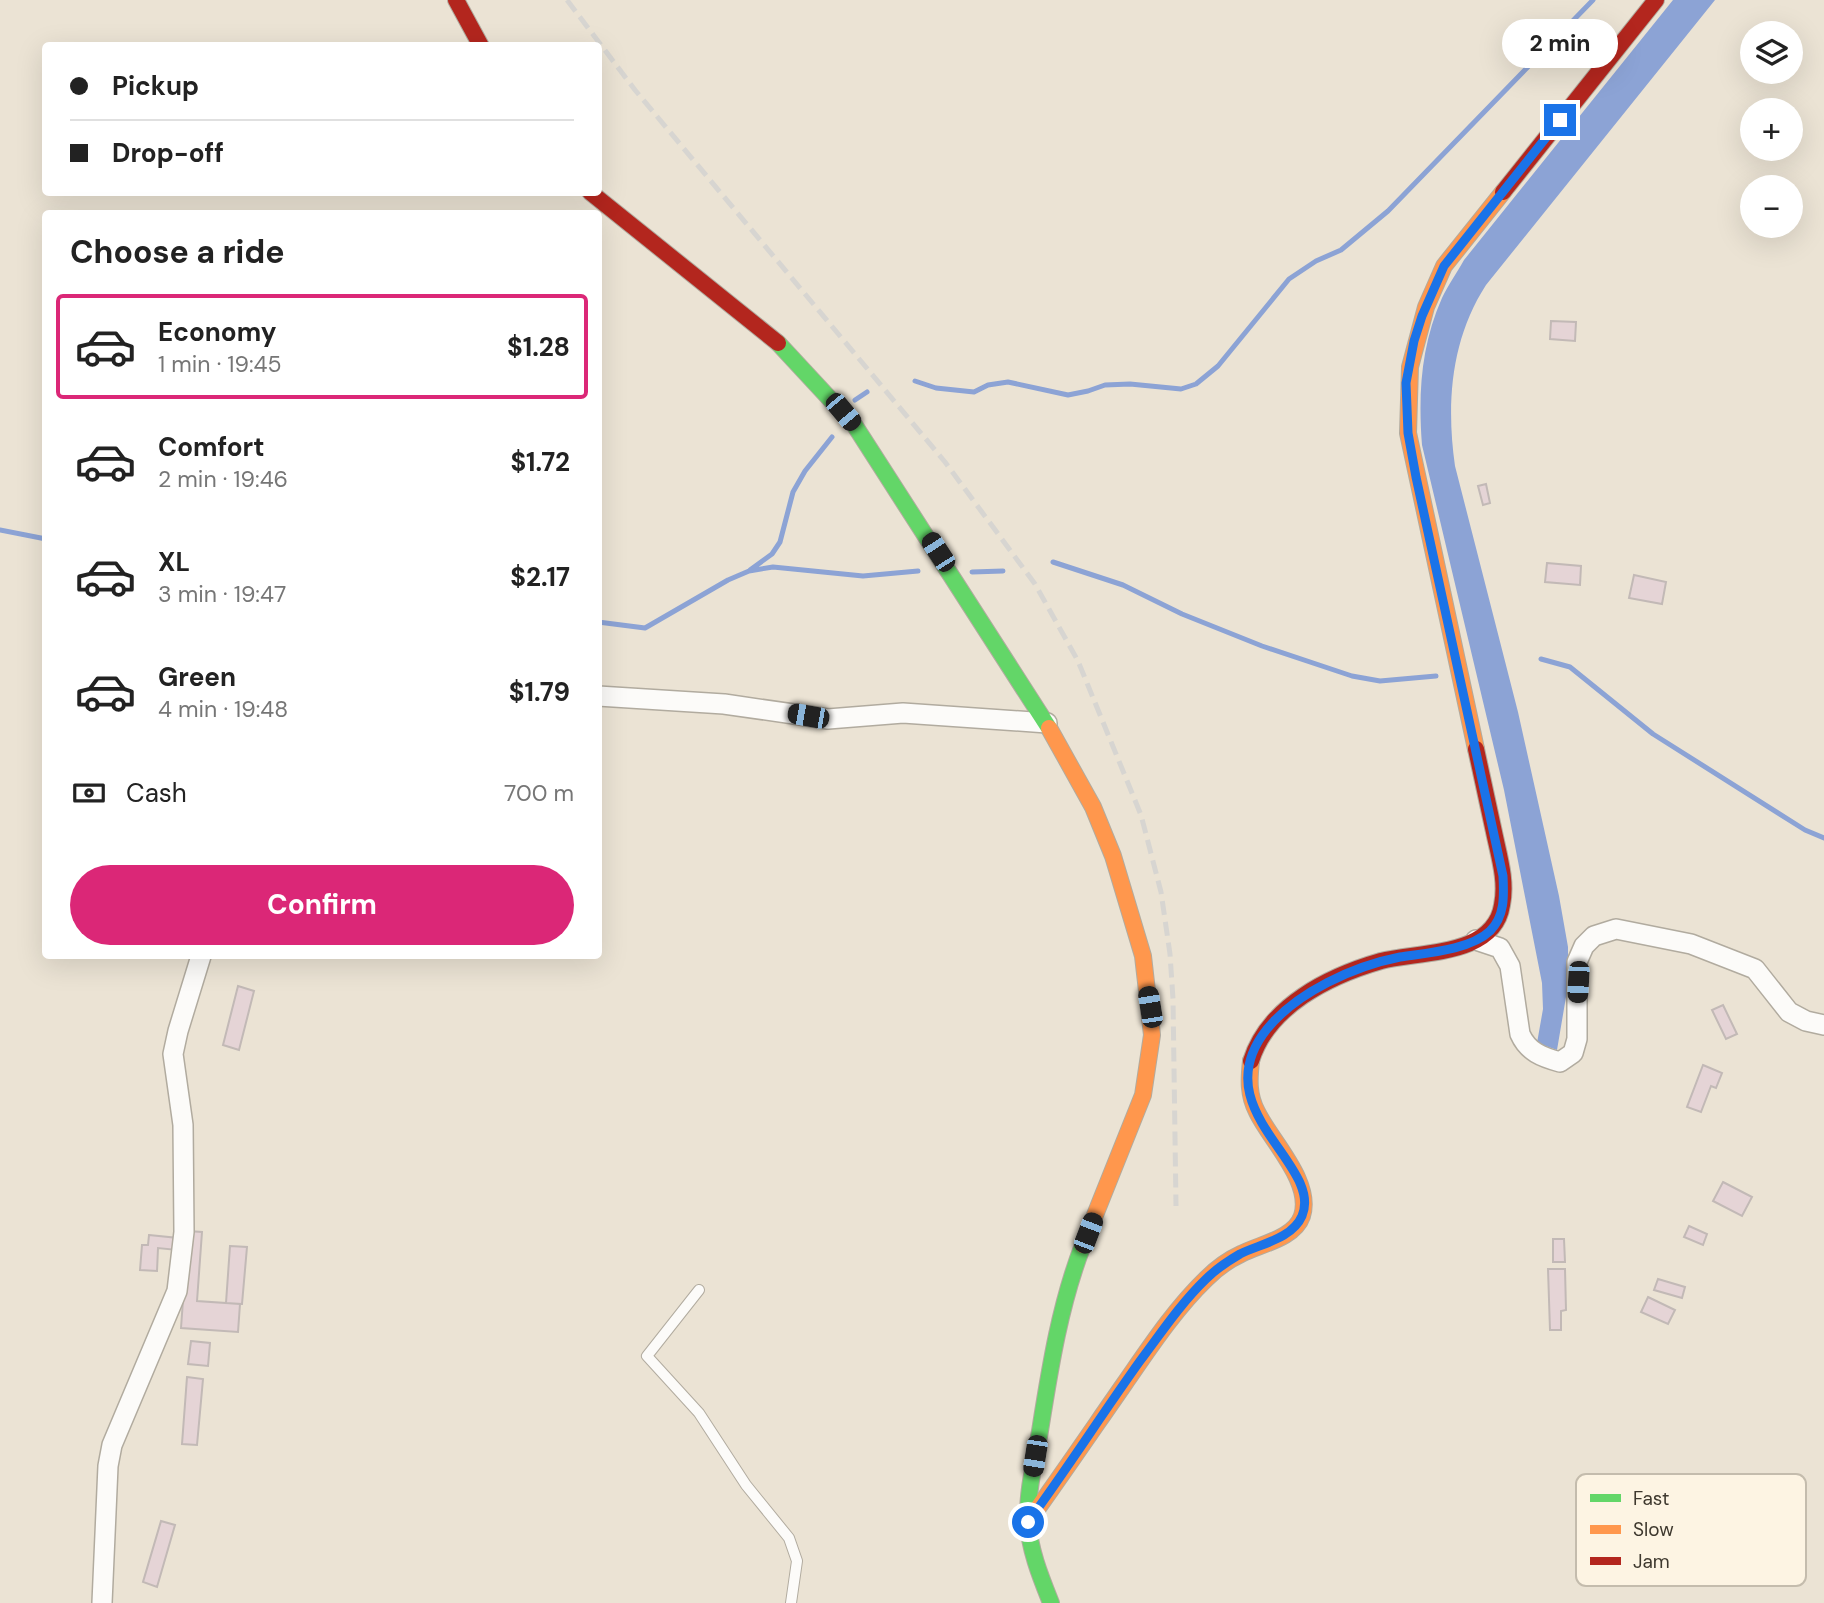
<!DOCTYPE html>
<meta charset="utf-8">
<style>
:root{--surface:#fff;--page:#f6f6f6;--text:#222;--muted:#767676;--line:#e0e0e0;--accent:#db2777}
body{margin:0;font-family:"DM Sans",sans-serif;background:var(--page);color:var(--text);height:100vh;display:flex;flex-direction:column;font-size:26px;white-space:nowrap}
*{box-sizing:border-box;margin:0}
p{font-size:23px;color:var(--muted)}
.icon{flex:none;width:38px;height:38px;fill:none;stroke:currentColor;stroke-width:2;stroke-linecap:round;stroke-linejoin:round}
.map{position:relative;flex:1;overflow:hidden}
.details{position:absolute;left:42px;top:210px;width:560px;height:749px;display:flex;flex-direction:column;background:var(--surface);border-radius:7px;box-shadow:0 7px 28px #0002}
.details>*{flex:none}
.hud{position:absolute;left:42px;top:42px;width:560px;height:154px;border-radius:7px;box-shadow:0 7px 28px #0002;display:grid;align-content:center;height:154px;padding:0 28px;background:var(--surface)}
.tools{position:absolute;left:1740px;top:21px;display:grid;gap:14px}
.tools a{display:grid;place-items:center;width:63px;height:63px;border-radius:50%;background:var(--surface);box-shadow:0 7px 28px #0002;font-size:35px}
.end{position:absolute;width:32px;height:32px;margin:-16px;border:9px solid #1a73e8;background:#fff;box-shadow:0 0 0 4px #fff}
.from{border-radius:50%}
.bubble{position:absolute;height:49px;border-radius:24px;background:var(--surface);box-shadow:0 7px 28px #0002;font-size:23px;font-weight:700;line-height:49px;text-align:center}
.car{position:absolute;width:21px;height:42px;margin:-21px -10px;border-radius:9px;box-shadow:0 0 5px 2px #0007;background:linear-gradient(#222 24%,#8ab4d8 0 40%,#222 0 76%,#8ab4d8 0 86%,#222 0)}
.hud b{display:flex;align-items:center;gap:24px;height:66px;font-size:26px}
.hud b+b{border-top:2px solid var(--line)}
.hud i{width:18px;height:18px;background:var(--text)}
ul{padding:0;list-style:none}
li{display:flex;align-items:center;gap:21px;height:105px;margin:0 14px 10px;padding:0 14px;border:4px solid transparent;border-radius:7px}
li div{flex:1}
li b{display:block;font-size:26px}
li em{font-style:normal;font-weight:700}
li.on{border-color:var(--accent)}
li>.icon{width:63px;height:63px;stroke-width:1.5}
h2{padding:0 28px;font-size:32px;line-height:84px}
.pay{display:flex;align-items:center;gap:18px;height:77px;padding:0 28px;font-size:26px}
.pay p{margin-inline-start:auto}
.button{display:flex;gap:14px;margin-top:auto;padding:14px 28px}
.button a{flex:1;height:80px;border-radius:42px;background:var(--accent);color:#fff;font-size:28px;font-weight:700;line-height:80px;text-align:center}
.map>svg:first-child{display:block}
.water{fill:#8ca3d5}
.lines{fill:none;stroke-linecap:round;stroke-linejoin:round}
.stream{stroke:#8ca3d5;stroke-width:5}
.building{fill:#e5d4d6;stroke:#c2b9b6;stroke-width:2}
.lane-casing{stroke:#b1ab9f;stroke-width:12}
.street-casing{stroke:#b1ab9f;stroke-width:22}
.fast-casing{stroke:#b1ab9f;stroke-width:18}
.slow-casing{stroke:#b1ab9f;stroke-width:18}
.jam-casing{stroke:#b1ab9f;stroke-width:18}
.lane{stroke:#fcfbf9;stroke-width:10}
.street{stroke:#fcfbf9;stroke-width:19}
.fast{stroke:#63d668;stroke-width:16}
.slow{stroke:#ff974d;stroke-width:16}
.jam{stroke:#b3261e;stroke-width:16}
.rail{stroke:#d7d5d1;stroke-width:5;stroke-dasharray:14 7;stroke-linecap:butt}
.route{stroke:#1a73e8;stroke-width:9}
.key{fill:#fdf4e3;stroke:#c4bcad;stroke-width:2}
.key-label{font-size:19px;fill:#3e382e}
</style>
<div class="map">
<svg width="1824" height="1603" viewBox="0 0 1824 1603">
<rect width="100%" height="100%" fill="#ebe3d4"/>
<path class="water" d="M1673,0h42l-229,285c-35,54 -40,118 -31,181l63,246 41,184 9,51v23l-1,21 -10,59 -20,-7 6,-34 -1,-26 -38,-193 -82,-345c-4,-51 -1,-100 20,-147 6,-13 15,-25 22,-38z"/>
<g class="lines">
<path class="stream" d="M915,381l21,7 38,4 14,-7 20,-3 60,13 20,-4 17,-6 25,-1 51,5 15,-5 22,-18 71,-87 27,-18 25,-11 47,-39 205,-211
M855,400l12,-8
M0,530l46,9
M1053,562l70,23 59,29 80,32 90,30 28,5 56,-5
M750,570l22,-16 8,-12 13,-50 12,-21 27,-34
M972,572l31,-1
M598,622l47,6 83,-48 21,-9 24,-4 90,9 55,-5
M1541,659l29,8 83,67 152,96 19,8"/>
</g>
<path class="building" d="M1551,321l25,1 -1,19 -25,-2z
M1486,484l4,19 -7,2 -5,-19z
M1547,563l34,3 -1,19 -35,-3z
M1634,575l32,7 -4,22 -33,-6z
M238,986l16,5 -15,59 -16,-5z
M1723,1005l14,29 -11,5 -14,-29z
M1703,1065l19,8 -6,15 -5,-2 -10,26 -14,-5z
M1723,1182l29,15 -10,19 -29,-15z
M1689,1226l18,8 -4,11 -19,-8z
M188,1231l14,1 -5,69 43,3 -2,28 -57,-4z
M149,1235l29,3 -1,12 -19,-2 -1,23 -17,-1 2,-25h6z
M1553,1239h11l1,23h-12z
M230,1246l17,1 -5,57 -16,-1z
M1548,1269h17l1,41 -5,1v19h-11z
M1658,1279l27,8 -3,11 -28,-8z
M1648,1297l27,13 -7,14 -27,-12z
M191,1341l19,2 -2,23 -20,-2z
M187,1377l16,2 -6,66 -15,-1z
M161,1521l14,4 -18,62 -14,-5z"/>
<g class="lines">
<g class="lane-casing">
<path id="lane" d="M699,1290l-52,66 52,57 47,72 43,53 8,23 -6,42"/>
</g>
<g class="street-casing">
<path id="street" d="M598,696l126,8 104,15 75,-6 144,10
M1476,940l24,8 10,18 10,68c8,18 22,23 40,28l13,-9 4,-14v-77l7,-16 10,-10 22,-7 75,15 64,25 34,43 17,9 18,4
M102,1603l6,-137 4,-21 65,-154 7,-59 -1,-107 -10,-71 5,-23 23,-75"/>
</g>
<g class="fast-casing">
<path id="fast" d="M778,343l77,83 194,302
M1051,1603c-10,-25 -22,-54 -23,-82 -1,-29 7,-61 12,-90 10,-63 20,-127 43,-186"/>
</g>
<g class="slow-casing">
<path id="slow" d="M1049,728l44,79 20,49 30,100 9,79 -9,60 -60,150
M1476,749l-68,-316 2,-66 16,-60 18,-41 59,-74
M1028,1522c33,-46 65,-93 97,-139 25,-36 50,-74 81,-104 10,-10 22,-19 35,-25 19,-10 53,-15 61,-38 11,-34 -31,-75 -45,-104 -9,-17 -8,-33 -6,-51"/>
</g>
<g class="jam-casing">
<path id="jam" d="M456,0l25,46
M590,192l188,151
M1503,192l153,-192
M1251,1061c17,-55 78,-85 130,-100 38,-10 113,-4 121,-56 5,-24 -3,-49 -8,-73 -6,-28 -12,-55 -18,-83"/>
</g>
<use href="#lane" class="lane"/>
<use href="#street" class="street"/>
<use href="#fast" class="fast"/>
<use href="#slow" class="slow"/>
<use href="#jam" class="jam"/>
<path class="rail" d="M567,0l68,90 310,372 90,122 43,77 63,154 20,77 9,62 3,45 3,207"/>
</g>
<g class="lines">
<path class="route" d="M1028,1522c39,-53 74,-108 112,-161 21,-28 41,-58 66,-82 10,-10 22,-18 34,-25 20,-10 52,-15 62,-38 22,-52 -100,-106 -35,-187 30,-37 87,-63 133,-72 26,-4 70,-7 90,-26 15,-15 14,-35 13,-55l-87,-399 -8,-44 -2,-50 8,-42 8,-25 22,-50 116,-146"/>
</g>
<rect x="1576" y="1474" width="230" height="112" rx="10" class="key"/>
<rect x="1590" y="1494" width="31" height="8" fill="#63d668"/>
<rect x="1590" y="1525" width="31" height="9" fill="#ff974d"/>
<rect x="1590" y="1557" width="31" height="8" fill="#b3261e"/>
<g class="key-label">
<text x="1633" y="1505">Fast</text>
<text x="1633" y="1536">Slow</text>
<text x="1633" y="1568">Jam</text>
</g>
</svg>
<div class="tools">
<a><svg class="icon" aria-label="layers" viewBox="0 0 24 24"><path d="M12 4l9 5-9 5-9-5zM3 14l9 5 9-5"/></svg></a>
<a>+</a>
<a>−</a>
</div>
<i class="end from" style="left:1028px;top:1522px"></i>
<i class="end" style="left:1560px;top:120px"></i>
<div class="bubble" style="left:1502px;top:19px;width:116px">2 min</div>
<i class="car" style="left:843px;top:412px;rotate:140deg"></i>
<i class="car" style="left:938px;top:552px;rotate:327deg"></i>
<i class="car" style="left:808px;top:716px;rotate:280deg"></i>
<i class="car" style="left:1578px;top:982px;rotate:183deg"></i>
<i class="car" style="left:1150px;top:1007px;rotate:351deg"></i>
<i class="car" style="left:1088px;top:1233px;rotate:21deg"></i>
<i class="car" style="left:1035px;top:1456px;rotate:189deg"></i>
<div class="hud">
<b><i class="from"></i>Pickup</b>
<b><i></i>Drop-off</b>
</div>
<section class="details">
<h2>Choose a ride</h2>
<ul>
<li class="on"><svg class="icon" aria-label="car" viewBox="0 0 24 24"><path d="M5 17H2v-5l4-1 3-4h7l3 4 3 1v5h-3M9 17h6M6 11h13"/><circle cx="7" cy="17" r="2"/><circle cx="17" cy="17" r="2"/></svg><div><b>Economy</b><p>1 min · 19:45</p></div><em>$1.28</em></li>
<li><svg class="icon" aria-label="car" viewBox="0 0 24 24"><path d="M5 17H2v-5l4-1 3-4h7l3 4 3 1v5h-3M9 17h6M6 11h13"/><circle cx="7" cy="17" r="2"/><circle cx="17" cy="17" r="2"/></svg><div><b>Comfort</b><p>2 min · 19:46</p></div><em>$1.72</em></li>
<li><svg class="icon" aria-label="car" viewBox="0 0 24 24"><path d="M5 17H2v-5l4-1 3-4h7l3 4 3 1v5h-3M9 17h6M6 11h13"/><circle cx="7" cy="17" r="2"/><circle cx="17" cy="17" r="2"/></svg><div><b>XL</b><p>3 min · 19:47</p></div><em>$2.17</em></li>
<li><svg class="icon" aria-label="car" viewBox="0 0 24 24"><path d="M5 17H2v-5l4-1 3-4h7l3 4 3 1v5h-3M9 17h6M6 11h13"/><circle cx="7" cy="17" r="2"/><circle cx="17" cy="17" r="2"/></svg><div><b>Green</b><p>4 min · 19:48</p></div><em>$1.79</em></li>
</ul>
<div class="pay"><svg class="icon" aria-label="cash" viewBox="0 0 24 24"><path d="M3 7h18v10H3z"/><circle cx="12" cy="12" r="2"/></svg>Cash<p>700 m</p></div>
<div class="button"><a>Confirm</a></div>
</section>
</div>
